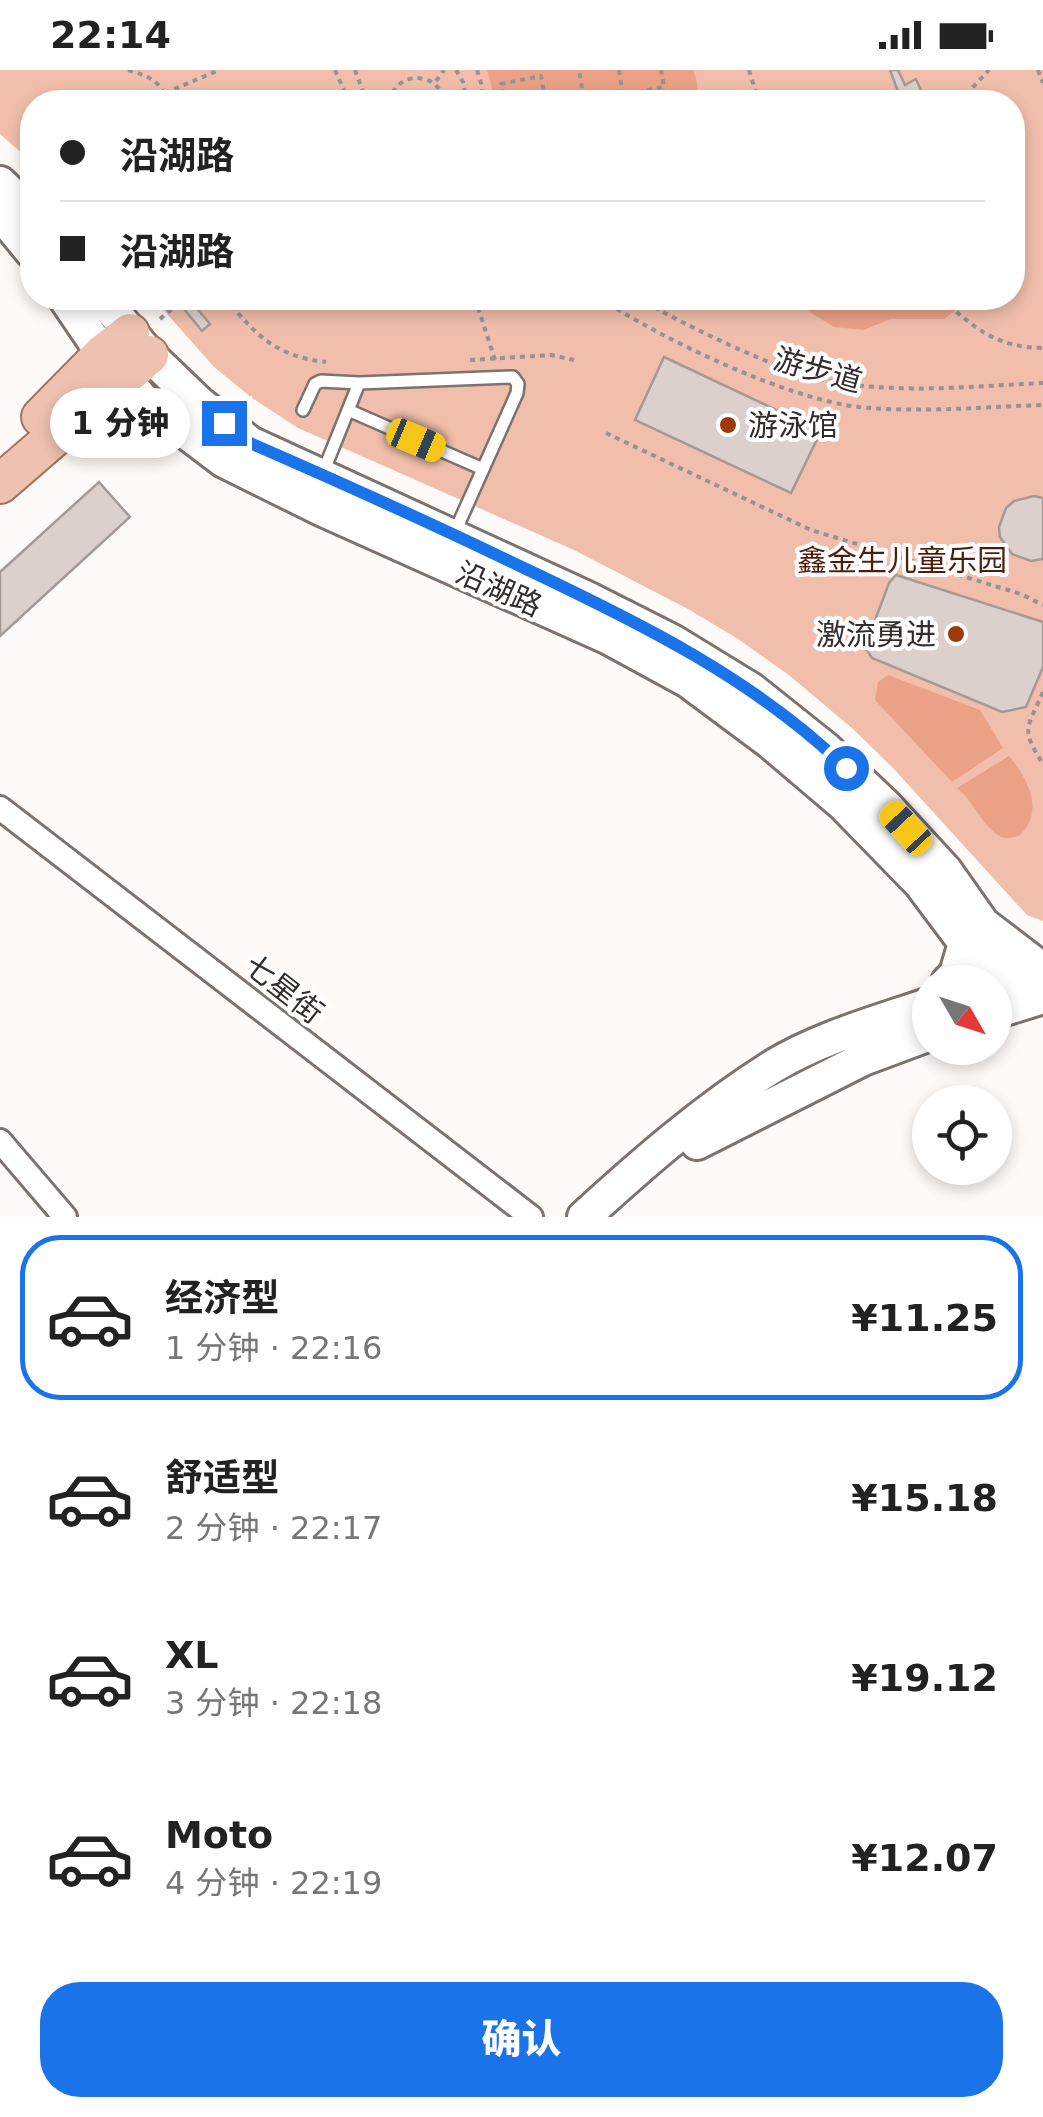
<!DOCTYPE html>
<html lang="zh">
<meta charset="utf-8">
<style>
:root{--surface:#fff;--page:#f2f2f2;--text:#222;--muted:#767676;--line:#e0e0e0;--accent:#1a73e8}
body{margin:0;font-family:"DejaVu Sans","Noto Sans SC",sans-serif;background:var(--page);color:var(--text);height:100vh;display:flex;flex-direction:column;font-size:38px;white-space:nowrap}
*{box-sizing:border-box;margin:0}
p{font-size:32px;color:var(--muted)}
.icon{flex:none;width:55px;height:55px;fill:none;stroke:currentColor;stroke-width:2;stroke-linecap:round;stroke-linejoin:round}
.map{position:relative;height:1147px;overflow:hidden}
.panel{display:flex;flex-direction:column;background:var(--surface);flex:1}
.panel>*{flex:none}
.guide{position:absolute;left:20px;top:20px;width:1005px;height:220px;border-radius:40px;box-shadow:0 5px 15px #0003;display:grid;align-content:center;height:220px;padding:0 40px;background:var(--surface)}
.needle{width:65px;rotate:129deg}
.controls{position:absolute;left:912px;top:895px;display:grid;gap:20px}
.controls a{display:grid;place-items:center;width:100px;height:100px;border-radius:50%;background:var(--surface);box-shadow:0 5px 15px #0003;font-size:50px}
.end{position:absolute;width:45px;height:45px;margin:-22px;border:12px solid #1a73e8;background:#fff;box-shadow:0 0 0 5px #fff}
.from{border-radius:50%}
.bubble{position:absolute;height:70px;border-radius:35px;background:var(--surface);box-shadow:0 5px 15px #0003;font-size:32px;font-weight:800;line-height:70px;text-align:center}
.car{position:absolute;width:30px;height:60px;margin:-30px -15px;border-radius:12px;box-shadow:0 0 8px 2px #0007;background:linear-gradient(#f5c518 24%,#345 0 40%,#f5c518 0 76%,#345 0 86%,#f5c518 0)}
.guide b{display:flex;align-items:center;gap:35px;height:95px;font-size:38px}
.guide b+b{border-top:2px solid var(--line)}
.guide i{width:25px;height:25px;background:var(--text)}
ul{padding:18px 0 0;list-style:none}
li{display:flex;align-items:center;gap:30px;height:165px;margin:0 20px 15px;padding:0 20px;border:5px solid transparent;border-radius:40px}
li div{flex:1}
li b{display:block;font-size:38px}
li em{font-style:normal;font-weight:800}
li.active{border-color:var(--accent)}
li>.icon{width:90px;height:90px;stroke-width:1.5}
.cta{display:flex;gap:20px;margin-top:auto;padding:20px 40px}
.cta a{flex:1;height:115px;border-radius:40px;background:var(--accent);color:#fff;font-size:40px;font-weight:800;line-height:115px;text-align:center}
.status{display:flex;justify-content:space-between;align-items:center;height:70px;padding:0 50px;background:var(--surface);direction:ltr}
.status svg{height:28px;fill:currentColor}
.map>svg:first-child{display:block}
.green{fill:#f1beab}
.water{fill:#eba186}
.building{fill:#dcd0cc;stroke:#a49995;stroke-width:2.5}
.lines{fill:none;stroke-linecap:round;stroke-linejoin:round}
.service-casing{stroke:#7c726e;stroke-width:16}
.minor-casing{stroke:#7c726e;stroke-width:28}
.secondary-casing{stroke:#7c726e;stroke-width:38}
.primary-casing{stroke:#a47361;stroke-width:42}
.path{stroke:#989392;stroke-width:4;stroke-dasharray:5 5;stroke-linecap:butt}
.service{stroke:#fff;stroke-width:11}
.minor{stroke:#fff;stroke-width:22}
.secondary{stroke:#fff;stroke-width:32}
.primary{stroke:#eec1b1;stroke-width:38}
.route{stroke:#1a73e8;stroke-width:12}
.poi-dot{fill:#9e3a0a;stroke:#fff;stroke-width:4}
.labels{text-anchor:middle;dominant-baseline:central;stroke-width:8;stroke-linejoin:round;paint-order:stroke}
.street-label{font-size:30px;fill:#322d2c;stroke:#fff}
.poi-label{font-size:30px;fill:#322d2c;stroke:#fff;text-anchor:start}
.park-label{font-size:30px;fill:#4d1e0c;stroke:#fff}
</style>
<div class="status"><b>22:14</b><svg viewBox="0 0 49 12"><path d="M0 12V9h3v3zM5 12V6h3v6zM10 12V3h3v9zM15 12V0h3v12zM26 1h20v11H26zM47 4h2v5h-2z"/></svg></div>
<div class="map">
<svg width="1043" height="1147" viewBox="0 0 1043 1147">
<rect width="100%" height="100%" fill="#fefaf8"/>
<path class="green" d="M0,0h1043v851l-16,-6 -134,-147 -40,-39 -63,-53 -52,-37 -50,-30 -114,-59 -276,-122 -46,-30 -38,-31 -61,-69h859v-196h-980v60l-32,-28z"/>
<path class="water" d="M487,0h206c5,11 6,20 2,32h-199z
M760,228h211l-27,21h-54l-26,11 -30,-3 -37,-23 -33,-2z
M888,605l92,35 23,38 -51,34 -77,-82 3,-18z
M1009,686c22,26 34,57 11,79 -7,3 -15,5 -22,0 -17,-11 -25,-35 -41,-47z"/>
<path class="building" d="M890,0h8l7,15 11,-6 10,23h-24z
M175,228h13l22,26 -8,7z
M664,287l157,74 -30,62 -156,-73z
M99,412l31,35 -130,119v-64z
M1034,426l9,2v61l-12,2 -19,-7 -12,-17 -1,-10 7,-19 8,-7z
M896,505l147,47v45l-17,40 -24,5 -130,-54 -7,-11 24,-64z"/>
<g class="lines">
<g class="service-casing">
<path id="service" d="M303,340l12,-26 6,-3 38,2
M348,340l135,59
M322,405l37,-92 154,-6 5,7 -1,9 -63,141"/>
</g>
<g class="minor-casing">
<path id="minor" d="M0,738l531,409
M0,1071l65,76"/>
</g>
<g class="secondary-casing">
<path id="secondary" d="M0,113l32,31
M0,143l32,39
M65,228l38,56 39,45 82,62 99,49 286,128 79,43 82,61 73,62 77,79 45,60 40,35 36,19
M102,228l47,57 50,48 51,40 337,155 85,43 80,49 74,59 61,58 58,63 38,54 55,42
M948,912l8,-8 9,-31
M995,942l48,-15
M697,1073l166,-84 67,-25
M584,1147c59,-54 120,-107 188,-150 47,-29 106,-45 158,-63"/>
</g>
<g class="primary-casing">
<path id="primary" d="M41,347l62,-63 27,-21
M0,414l149,-129"/>
</g>
<path class="path" d="M128,0c19,6 34,10 38,32
M335,0l14,32
M355,0l12,32
M456,0l7,12 4,20
M477,0l5,16v16
M619,0l4,25 41,-8 -3,-17
M749,0l10,32
M1038,0l5,13
M436,11l8,-11
M165,23l54,-23
M390,32c4,-32 50,-32 54,0
M490,32l14,-2 -3,-16 40,-8 5,26
M577,32l7,-1 -5,-31
M959,32l30,-32
M225,228c32,38 50,58 101,64
M475,228l20,62
M600,228c61,41 187,101 259,109 61,6 124,0 184,-2
M637,228c51,28 142,75 198,84 69,12 139,4 208,1
M942,228c30,30 57,50 101,50
M160,249l25,-21
M470,290l81,-5 23,5
M606,363l205,97 210,64 22,11
M1043,622c-16,37 -23,36 0,72"/>
<use href="#service" class="service"/>
<use href="#minor" class="minor"/>
<use href="#secondary" class="secondary"/>
<use href="#primary" class="primary"/>
</g>
<g class="lines">
<path class="route" d="M224,353l26,20c92,40 185,82 276,126 114,54 228,110 320,199"/>
</g>
<g class="poi-dot">
<circle cx="728" cy="355" r="10"/>
<circle cx="956" cy="564" r="10"/>
</g>
<g class="labels">
<g class="street-label">
<text transform="translate(818 300) rotate(16)">游步道</text>
<text transform="translate(499 519) rotate(24)">沿湖路</text>
<text transform="translate(284 919) rotate(38)">七星街</text>
</g>
<g class="poi-label">
<text x="748" y="355">游泳馆</text>
<text x="936" y="564" text-anchor="end">激流勇进</text>
</g>
<g class="park-label">
<text x="902" y="490">鑫金生儿童乐园</text>
</g>
</g>
</svg>
<div class="controls">
<a><svg class="needle" viewBox="-14 -14 28 28"><path d="M0-13l5 13h-10z" fill="#e53935"/><path d="M0 13l5-13h-10z" fill="#767676"/></svg></a>
<a><svg class="icon" aria-label="locate" viewBox="0 0 24 24"><circle cx="12" cy="12" r="6"/><path d="M12 2v4M12 18v4M2 12h4M18 12h4"/></svg></a>
</div>
<i class="end from" style="left:846px;top:698px"></i>
<i class="end" style="left:224px;top:353px"></i>
<div class="bubble" style="left:50px;top:318px;width:140px">1 分钟</div>
<i class="car" style="left:416px;top:370px;rotate:113deg"></i>
<i class="car" style="left:906px;top:758px;rotate:317deg"></i>
<div class="guide">
<b><i class="from"></i>沿湖路</b>
<b><i></i>沿湖路</b>
</div>
</div>
<section class="panel">
<ul>
<li class="active"><svg class="icon" aria-label="car" viewBox="0 0 24 24"><path d="M5 17H2v-5l4-1 3-4h7l3 4 3 1v5h-3M9 17h6M6 11h13"/><circle cx="7" cy="17" r="2"/><circle cx="17" cy="17" r="2"/></svg><div><b>经济型</b><p>1 分钟 · 22:16</p></div><em>¥11.25</em></li>
<li><svg class="icon" aria-label="car" viewBox="0 0 24 24"><path d="M5 17H2v-5l4-1 3-4h7l3 4 3 1v5h-3M9 17h6M6 11h13"/><circle cx="7" cy="17" r="2"/><circle cx="17" cy="17" r="2"/></svg><div><b>舒适型</b><p>2 分钟 · 22:17</p></div><em>¥15.18</em></li>
<li><svg class="icon" aria-label="car" viewBox="0 0 24 24"><path d="M5 17H2v-5l4-1 3-4h7l3 4 3 1v5h-3M9 17h6M6 11h13"/><circle cx="7" cy="17" r="2"/><circle cx="17" cy="17" r="2"/></svg><div><b>XL</b><p>3 分钟 · 22:18</p></div><em>¥19.12</em></li>
<li><svg class="icon" aria-label="car" viewBox="0 0 24 24"><path d="M5 17H2v-5l4-1 3-4h7l3 4 3 1v5h-3M9 17h6M6 11h13"/><circle cx="7" cy="17" r="2"/><circle cx="17" cy="17" r="2"/></svg><div><b>Moto</b><p>4 分钟 · 22:19</p></div><em>¥12.07</em></li>
</ul>
<div class="cta"><a>确认</a></div>
</section>
